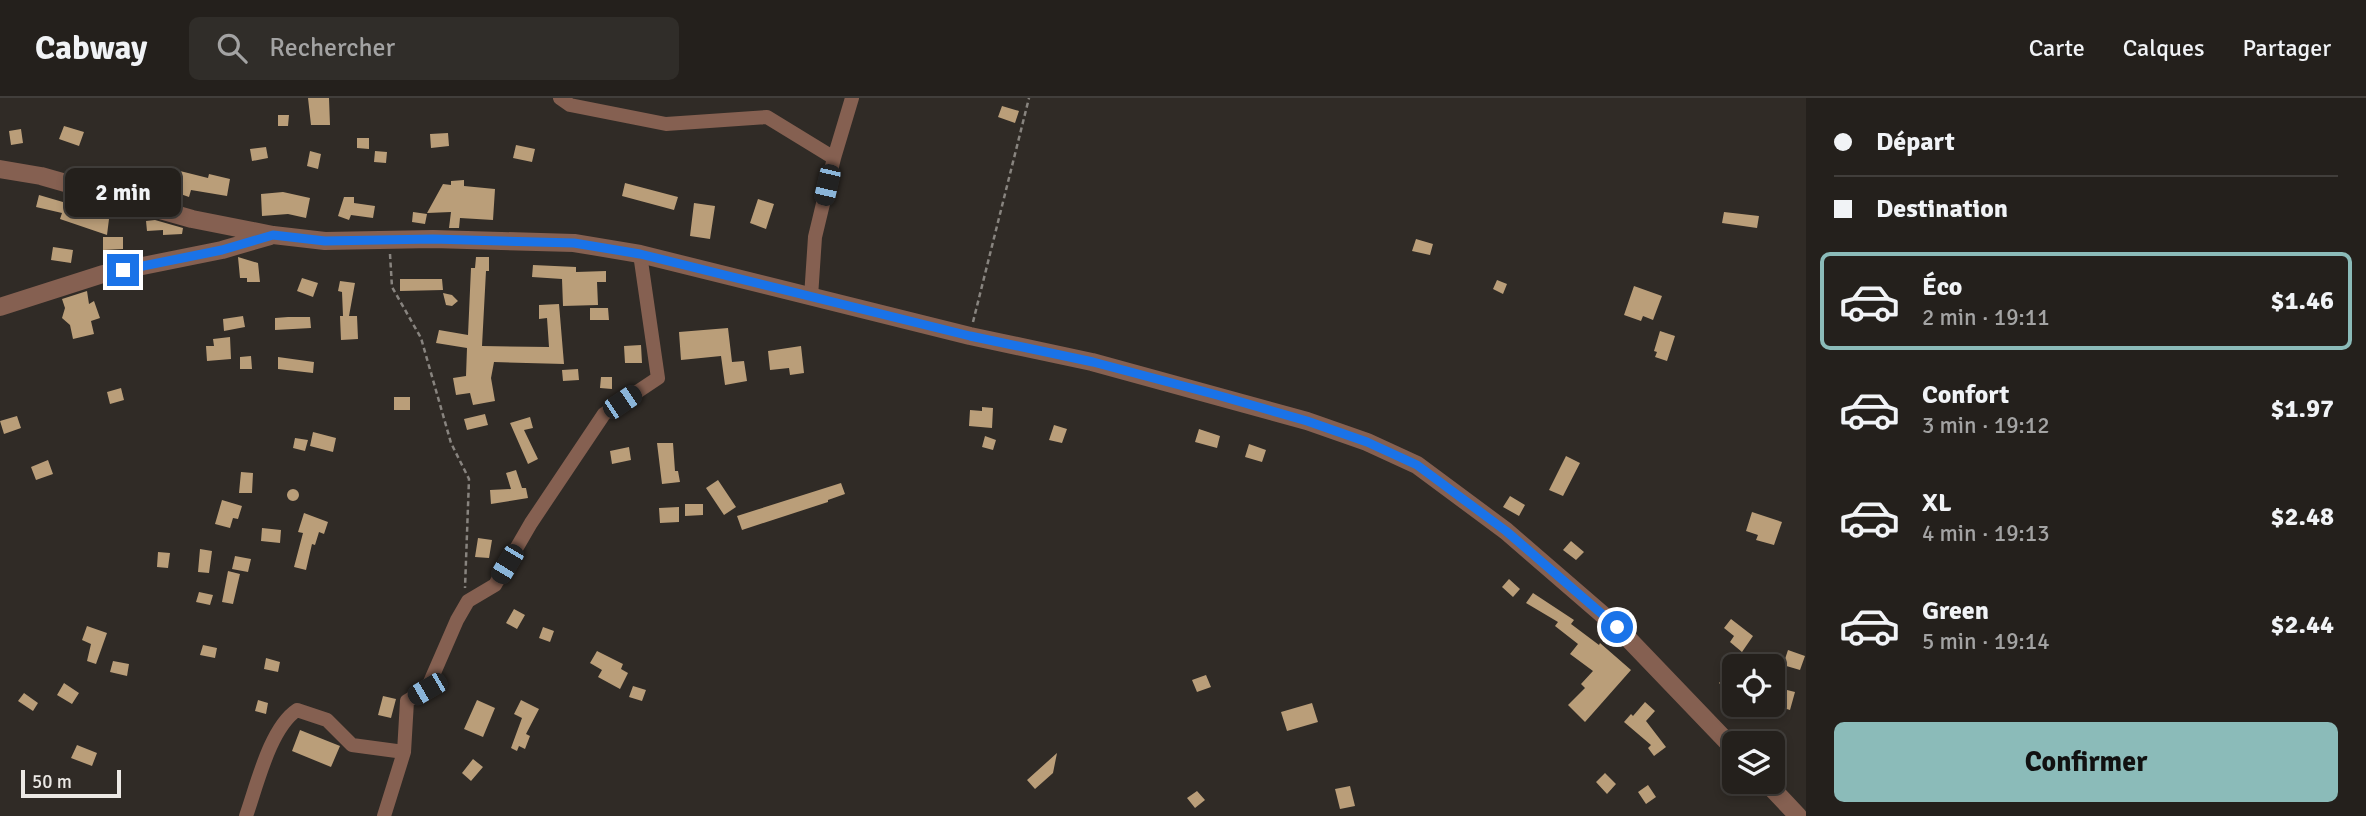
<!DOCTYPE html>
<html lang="fr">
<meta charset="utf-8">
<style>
:root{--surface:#24201c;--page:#302d29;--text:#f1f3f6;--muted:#a3a3a3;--line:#413e3b;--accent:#8bbbb9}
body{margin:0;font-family:Signika,sans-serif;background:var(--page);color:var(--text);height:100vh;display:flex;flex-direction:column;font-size:26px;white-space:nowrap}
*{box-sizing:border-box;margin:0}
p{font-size:23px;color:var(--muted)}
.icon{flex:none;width:38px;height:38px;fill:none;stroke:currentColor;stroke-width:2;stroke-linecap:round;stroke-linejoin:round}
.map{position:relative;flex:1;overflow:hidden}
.sheet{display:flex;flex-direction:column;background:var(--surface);width:560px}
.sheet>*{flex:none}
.banner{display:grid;align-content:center;height:154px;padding:0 28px;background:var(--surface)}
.tools{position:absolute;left:1722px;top:556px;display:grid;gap:14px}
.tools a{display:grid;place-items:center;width:63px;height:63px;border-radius:10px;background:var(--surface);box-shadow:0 4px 10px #0003,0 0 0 2px var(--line);font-size:35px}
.scale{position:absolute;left:21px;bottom:18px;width:100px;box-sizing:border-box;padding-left:7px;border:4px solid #ece9e5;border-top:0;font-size:19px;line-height:24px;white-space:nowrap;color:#ece9e5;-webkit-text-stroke:5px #302b26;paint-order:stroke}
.end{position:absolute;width:32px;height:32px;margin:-16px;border:9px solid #1a73e8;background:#fff;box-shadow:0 0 0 4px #fff}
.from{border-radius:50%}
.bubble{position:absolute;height:49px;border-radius:10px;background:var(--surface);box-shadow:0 4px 10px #0003,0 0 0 2px var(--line);font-size:23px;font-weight:700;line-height:49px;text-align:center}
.car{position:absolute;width:21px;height:42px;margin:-21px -10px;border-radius:9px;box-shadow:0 0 5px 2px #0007;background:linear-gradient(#222 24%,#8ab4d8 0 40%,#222 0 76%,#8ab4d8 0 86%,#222 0)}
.banner b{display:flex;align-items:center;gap:24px;height:66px;font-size:26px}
.banner b+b{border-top:2px solid var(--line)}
.banner i{width:18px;height:18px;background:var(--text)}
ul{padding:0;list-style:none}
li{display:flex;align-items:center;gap:21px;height:98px;margin:0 14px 10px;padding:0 14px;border:4px solid transparent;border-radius:10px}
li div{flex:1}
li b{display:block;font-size:26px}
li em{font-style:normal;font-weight:700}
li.selected{border-color:var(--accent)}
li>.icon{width:63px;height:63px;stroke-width:1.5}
.button{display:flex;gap:14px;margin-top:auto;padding:14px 28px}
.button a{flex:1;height:80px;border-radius:10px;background:var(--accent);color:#111;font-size:28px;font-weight:700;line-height:80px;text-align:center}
header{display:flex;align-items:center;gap:42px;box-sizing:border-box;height:98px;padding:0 35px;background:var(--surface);border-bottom:2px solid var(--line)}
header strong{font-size:33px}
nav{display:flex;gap:38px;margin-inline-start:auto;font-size:24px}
.search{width:490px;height:63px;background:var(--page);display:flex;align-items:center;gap:18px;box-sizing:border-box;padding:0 24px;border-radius:10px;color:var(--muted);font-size:26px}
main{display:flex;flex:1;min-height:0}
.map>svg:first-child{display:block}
.building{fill:#ba9e79}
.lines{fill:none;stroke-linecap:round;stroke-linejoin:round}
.path{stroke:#88847f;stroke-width:2.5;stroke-dasharray:5 3.5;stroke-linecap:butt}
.minor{stroke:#856051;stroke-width:14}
.tertiary{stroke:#856051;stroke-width:18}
.route{stroke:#1a73e8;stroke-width:9}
</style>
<header>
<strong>Cabway</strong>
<div class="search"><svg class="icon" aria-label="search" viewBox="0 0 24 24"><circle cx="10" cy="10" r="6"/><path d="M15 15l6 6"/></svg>Rechercher</div>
<nav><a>Carte</a><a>Calques</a><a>Partager</a></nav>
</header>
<main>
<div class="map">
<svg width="1806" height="718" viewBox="0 0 1806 718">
<rect width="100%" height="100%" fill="#302b26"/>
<path class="building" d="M308,0h21l1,27h-19z
M1002,8l17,5 -4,12 -17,-6z
M278,17h11l-1,11h-10z
M64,28l20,6 -5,14 -20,-7z
M21,31l2,14 -12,2 -2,-14z
M448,35l1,13 -18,2 -1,-14z
M357,40h12v11l-12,-1z
M516,47l19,4 -3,13 -19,-4z
M266,49l2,11 -16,3 -2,-12z
M310,53l11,3 -3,15 -11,-3z
M375,53l12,1 -1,11 -12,-1z
M172,71l36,9 1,-4 21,5 -3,17 -36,-6 -2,7 -23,-8z
M464,82v6l31,3 -2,31 -33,-2 -1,10h-10l2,-16 -24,1 16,-29 8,1v-4z
M625,85l53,14 -4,13 -52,-14z
M283,94l27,6 -4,20 -18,-4 -26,2 -1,-22z
M39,97l41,12 2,-7 15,5 -4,12 16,2 -2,16 -47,-16 2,-6 -26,-6z
M344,99h10v6l21,3 -2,12 -22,-3 -2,5 -11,-4z
M758,101l16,5 -8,25 -16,-6z
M694,105l21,3 -5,33 -20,-3z
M413,114l14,2 -2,10 -13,-2z
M1724,114l35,4 -2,12 -35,-5z
M155,122l28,8 -1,6 -19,1v-5l-16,1 -1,-10z
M103,139h20v12l-20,1z
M1416,141l17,5 -3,11 -18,-4z
M53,149l20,3 -2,13 -20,-3z
M238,159l20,6 2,19h-13v-4h-7z
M476,159h13v14h-3l-4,75 67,1 -2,-29 -8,1v-14l20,-1 5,60 -70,-2 -3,16 4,23 -22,4 -3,-12 -14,2 -3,-17 13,-2 1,-28 -31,-5 3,-13 29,5 3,-67h4z
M533,167l43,2v5l30,-1v11h-9l1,23 -35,1 -1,-27 -30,-2z
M302,180l16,5 -5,14 -16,-6z
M400,181h42l1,11 -43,1z
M1497,182l10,4 -4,10 -10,-5z
M340,183l15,2 -6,33h8l1,23 -17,1 -1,-24h3l-1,-24 -4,-1z
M1634,188l28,10 -9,24 -10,-4 -2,5 -17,-6z
M87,193l2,13 5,-3 6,17 -9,3 3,13 -21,5 -3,-14 -8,-7 3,-10 -3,-9z
M443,195l9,2 6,6 -6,5 -6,-1z
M590,210h18l1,12h-19z
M243,218l2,11 -21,4 -1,-12z
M288,219h22l1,11 -36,2v-12z
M728,230l4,34 12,-1 3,20 -22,4 -4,-29 -40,4 -2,-28z
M1660,233l15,5 -8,25 -12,-4 2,-5 -3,-1z
M230,239l1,22 -24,2 -1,-15h8l-1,-7z
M641,247l1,18h-17l-1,-17z
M801,248l3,27 -14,2 -1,-7 -19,2 -2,-19z
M251,258l1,13h-12v-12z
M278,259l36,5 -1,11 -35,-4z
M578,271l1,11 -16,1 -1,-11z
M601,279h11v12l-12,-1z
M121,290l3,12 -14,4 -3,-12z
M394,299h16v13h-16z
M982,309l11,1 -1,20 -23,-2 1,-16 12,1z
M485,316l3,11 -21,5 -3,-11z
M17,318l4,12 -17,6 -4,-13z
M530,319l3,11 -9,2 14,29 -10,5 -18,-41z
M1054,327l13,4 -5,14 -13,-3z
M1199,331l21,7 -3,12 -22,-6z
M313,334l23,6 -3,14 -23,-6z
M985,338l11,4 -3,10 -11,-3z
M295,340l13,2 -3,11 -12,-3z
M657,345h16l2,28h3l2,11 -18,2z
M1249,346l17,6 -4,12 -17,-5z
M629,349l2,13 -19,4 -2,-13z
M1566,358l14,7 -17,33 -14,-6z
M48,362l5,14 -17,6 -5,-13z
M516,372l6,18h4l2,10 -37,6 -1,-14 21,-1 -5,-16z
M241,374l12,1 -1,20h-13z
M718,382l18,27 -12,8 -18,-27z
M841,385l4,11 -17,6v2l-86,28 -5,-14z
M287 397a6 6 0 1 1 12 0a6 6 0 1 1-12 0Z
M1510,398l15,9 -6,11 -16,-9z
M222,402l20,6 -4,13 -5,-1 -3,10 -15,-4z
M685,406h18v11l-18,1z
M679,409v15l-19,1 -1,-15z
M1752,414l30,10 -8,23 -18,-5 2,-5 -12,-4z
M304,415l24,9 -4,12 -5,-2 -4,13 -3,-1 -6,26 -12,-3 9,-34 -5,-1z
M262,430l19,2 -1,13 -19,-2z
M478,440l14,2 -3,18 -14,-1z
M1571,443l13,11 -8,8 -13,-10z
M200,451l12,2 -3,22 -11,-1z
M158,454l12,1 -2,15 -11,-1z
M235,458l16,3 -3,13 -16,-3z
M228,473l12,3 -7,30 -11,-2z
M1509,481l11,10 -7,8 -11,-10z
M199,494l14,3 -3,10 -14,-3z
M1533,495l41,27 -3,4 28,21 1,-2 31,27 -46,52 -17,-17 17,-17 -4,-4 12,-13 -23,-17 8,-10 -23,-18 3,-4 -32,-19z
M514,511l11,6 -8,14 -11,-6z
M1731,521l22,17 -11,16 -12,-10 4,-6 -10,-8z
M87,528l20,7 -11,31 -9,-3 4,-17 -9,-4z
M543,529l11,4 -4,11 -11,-4z
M203,547l14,3 -2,10 -15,-3z
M1788,552l17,6 -5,14 -17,-5z
M597,553l26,13 -2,5 7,4 -8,16 -22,-12 4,-7 -12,-7z
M266,560l14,4 -2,10 -14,-3z
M113,563l16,3 -2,12 -17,-4z
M1206,577l5,12 -14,5 -5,-12z
M1727,577l7,6v15l-15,-13z
M64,585l15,10 -7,11 -15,-9z
M633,588l13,4 -4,11 -13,-4z
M1779,590l16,4 -5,18 -16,-5z
M24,595l14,10 -5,8 -15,-10z
M383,598l13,3 -5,19 -13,-3z
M258,602l10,3 -2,11 -11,-3z
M477,602l18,8 -12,29 -19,-8z
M521,602l18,9 -13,25 4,2 -5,13 -6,-3 -2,5 -6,-3 11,-30 -8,-4z
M1645,604l10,9 -9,10 20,26 -12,9 -6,-8 3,-3 -27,-23 7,-8 2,2z
M1312,605l6,19 -31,9 -6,-19z
M300,632l40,16 -9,21 -39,-16z
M77,647l20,8 -5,13 -21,-8z
M1057,655l-4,20 -18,16 -8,-9z
M473,661l10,8 -12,14 -9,-8z
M1605,675l11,11 -9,10 -11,-12z
M1648,687l8,12 -10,7 -8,-12z
M1350,688l5,20 -15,3 -5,-20z
M1197,693l8,9 -10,8 -8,-10z"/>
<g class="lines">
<path class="path" d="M390,156l2,33 29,51 30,105 18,36 -4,109
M973,224l56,-224"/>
<path class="minor" d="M560,0l10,7 96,19 101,-7 67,41
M811,199l4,-60 19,-79 18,-60
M246,718c11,-31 24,-88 51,-106l30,10 25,25 52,7
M384,718l20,-64 3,-51 20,-12 30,-69 11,-19 27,-16 36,-62 73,-109 54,-36 -18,-124"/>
<path class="tertiary" d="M0,71l41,7 151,43 81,16 52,6 108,-2 141,4 66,11 330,82 122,26 215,59 60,21 50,23 89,66 111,96 117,122
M0,209l103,-33 119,-24 48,-14
M1766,684l32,34"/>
</g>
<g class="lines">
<path class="route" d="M123,172l99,-20 51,-15 52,6 108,-2 141,4 66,11 330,82 123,26 124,33 90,26 60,21 50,23 89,66 111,96"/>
</g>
</svg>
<div class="tools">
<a><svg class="icon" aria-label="locate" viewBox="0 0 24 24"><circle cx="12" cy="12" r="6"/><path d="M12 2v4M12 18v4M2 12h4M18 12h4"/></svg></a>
<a><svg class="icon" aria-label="layers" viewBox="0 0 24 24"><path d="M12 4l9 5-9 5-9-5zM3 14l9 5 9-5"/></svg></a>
</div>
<div class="scale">50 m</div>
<i class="end from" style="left:1617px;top:529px"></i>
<i class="end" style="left:123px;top:172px"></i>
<div class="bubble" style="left:65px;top:70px;width:116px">2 min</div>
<i class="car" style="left:827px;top:87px;rotate:193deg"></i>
<i class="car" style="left:622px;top:304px;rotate:56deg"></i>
<i class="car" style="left:507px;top:466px;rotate:211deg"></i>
<i class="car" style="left:427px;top:591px;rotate:240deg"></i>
</div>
<section class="sheet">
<div class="banner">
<b><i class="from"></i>Départ</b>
<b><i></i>Destination</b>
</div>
<ul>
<li class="selected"><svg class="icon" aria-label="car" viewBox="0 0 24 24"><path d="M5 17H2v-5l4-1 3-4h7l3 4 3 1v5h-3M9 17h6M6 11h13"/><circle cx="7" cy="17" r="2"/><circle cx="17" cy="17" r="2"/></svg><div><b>Éco</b><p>2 min · 19:11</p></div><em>$1.46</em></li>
<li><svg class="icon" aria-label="car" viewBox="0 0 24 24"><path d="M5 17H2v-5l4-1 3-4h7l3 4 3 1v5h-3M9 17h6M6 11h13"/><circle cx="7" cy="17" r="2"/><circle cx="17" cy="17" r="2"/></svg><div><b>Confort</b><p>3 min · 19:12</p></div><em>$1.97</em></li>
<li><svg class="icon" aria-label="car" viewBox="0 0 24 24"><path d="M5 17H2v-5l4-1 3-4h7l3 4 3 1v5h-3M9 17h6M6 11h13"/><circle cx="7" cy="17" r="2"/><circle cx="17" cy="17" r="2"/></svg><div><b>XL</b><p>4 min · 19:13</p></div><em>$2.48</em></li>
<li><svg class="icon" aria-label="car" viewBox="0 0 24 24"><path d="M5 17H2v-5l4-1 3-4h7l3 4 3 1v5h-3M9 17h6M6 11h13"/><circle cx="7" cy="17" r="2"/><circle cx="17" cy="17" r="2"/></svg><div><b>Green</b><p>5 min · 19:14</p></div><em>$2.44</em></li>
</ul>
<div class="button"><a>Confirmer</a></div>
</section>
</main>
